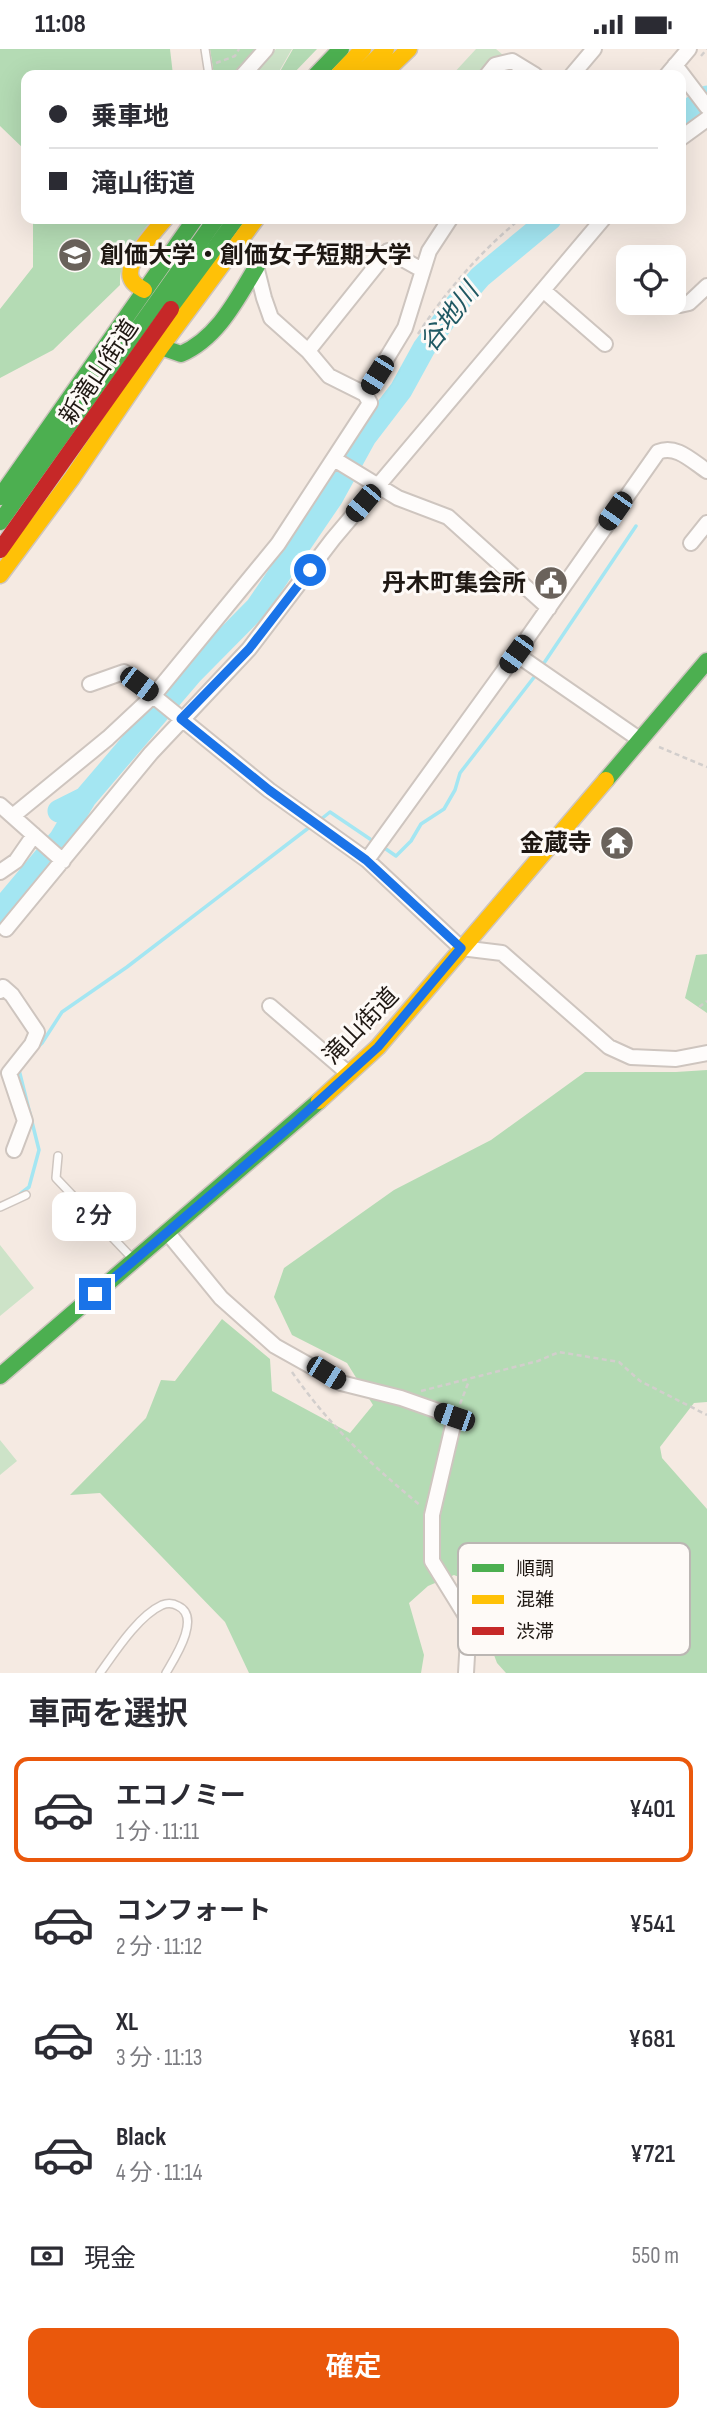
<!DOCTYPE html>
<html lang="ja">
<meta charset="utf-8">
<style>
:root{--surface:#fff;--page:#f7f7f7;--text:#2b2b33;--muted:#7c7c81;--line:#e1e1e2;--accent:#ea580c}
body{margin:0;font-family:"Sofia Sans Condensed","Noto Sans JP",sans-serif;background:var(--page);color:var(--text);height:100vh;display:flex;flex-direction:column;font-size:26px;white-space:nowrap}
*{box-sizing:border-box;margin:0}
p{font-size:23px;color:var(--muted)}
.icon{flex:none;width:38px;height:38px;fill:none;stroke:currentColor;stroke-width:2;stroke-linecap:round;stroke-linejoin:round}
.map{position:relative;height:1624px;overflow:hidden}
.sheet{display:flex;flex-direction:column;background:var(--surface);flex:1}
.sheet>*{flex:none}
.banner{position:absolute;left:21px;top:21px;width:665px;height:154px;border-radius:14px;box-shadow:0 7px 28px #0002;display:grid;align-content:center;height:154px;padding:0 28px;background:var(--surface)}
.fabs{position:absolute;left:616px;top:196px;display:grid;gap:14px}
.fabs a{display:grid;place-items:center;width:70px;height:70px;border-radius:14px;background:var(--surface);box-shadow:0 7px 28px #0002;font-size:35px}
.end{position:absolute;width:32px;height:32px;margin:-16px;border:9px solid #1a73e8;background:#fff;box-shadow:0 0 0 4px #fff}
.from{border-radius:50%}
.bubble{position:absolute;height:49px;border-radius:14px;background:var(--surface);box-shadow:0 7px 28px #0002;font-size:23px;font-weight:600;line-height:49px;text-align:center}
.car{position:absolute;width:21px;height:42px;margin:-21px -10px;border-radius:9px;box-shadow:0 0 5px 2px #0007;background:linear-gradient(#222 24%,#8ab4d8 0 40%,#222 0 76%,#8ab4d8 0 86%,#222 0)}
.banner b{display:flex;align-items:center;gap:24px;height:66px;font-size:26px}
.banner b+b{border-top:2px solid var(--line)}
.banner i{width:18px;height:18px;background:var(--text)}
ul{padding:0;list-style:none}
li{display:flex;align-items:center;gap:21px;height:105px;margin:0 14px 10px;padding:0 14px;border:4px solid transparent;border-radius:14px}
li div{flex:1}
li b{display:block;font-size:26px}
li em{font-style:normal;font-weight:600}
li.selected{border-color:var(--accent)}
li>.icon{width:63px;height:63px;stroke-width:1.5}
h2{padding:0 28px;font-size:32px;line-height:84px}
.pay{display:flex;align-items:center;gap:18px;height:77px;padding:0 28px;font-size:26px}
.pay p{margin-inline-start:auto}
.button{display:flex;gap:14px;margin-top:auto;padding:14px 28px}
.button a{flex:1;height:80px;border-radius:14px;background:var(--accent);color:#fff;font-size:28px;font-weight:600;line-height:80px;text-align:center}
.status{display:flex;justify-content:space-between;align-items:center;height:49px;padding:0 35px;background:var(--surface);direction:ltr}
.status svg{height:19px;fill:currentColor}
.map>svg:first-child{display:block}
.green{fill:#cde3c8}
.forest{fill:#b4dbb4}
.lines{fill:none;stroke-linecap:round;stroke-linejoin:round}
.stream{stroke:#a4e6f2;stroke-width:3.5}
.river{stroke:#a4e6f2;stroke-width:23}
.lane-casing{stroke:#cec5bf;stroke-width:10}
.street-casing{stroke:#cec5bf;stroke-width:18}
.fast-casing{stroke:#cec5bf;stroke-width:19}
.slow-casing{stroke:#cec5bf;stroke-width:19}
.jam-casing{stroke:#cec5bf;stroke-width:19}
.path{stroke:#d2cecc;stroke-width:2.5;stroke-dasharray:5 3.5;stroke-linecap:butt}
.lane{stroke:#fefcfb;stroke-width:7}
.street{stroke:#fefcfb;stroke-width:14}
.fast{stroke:#4caf50;stroke-width:16}
.slow{stroke:#ffc107;stroke-width:16}
.jam{stroke:#c62828;stroke-width:16}
.route{stroke:#1a73e8;stroke-width:9}
.labels{text-anchor:middle;dominant-baseline:central;stroke-width:6;stroke-linejoin:round;paint-order:stroke}
.poi-label{font-size:24px;font-weight:bold;fill:#1f1813;stroke:#fefaf7;text-anchor:end}
.street-label{font-size:24px;fill:#1f1813;stroke:#fefaf7}
.water-label{font-size:26px;font-style:italic;fill:#205963;stroke:#fefaf7}
.key{fill:#fefaf7;stroke:#bbb6b3;stroke-width:2}
.key-label{font-size:19px;fill:#1f1813}
</style>
<div class="status"><b>11:08</b><svg viewBox="0 0 49 12"><path d="M0 12V9h3v3zM5 12V6h3v6zM10 12V3h3v9zM15 12V0h3v12zM26 1h20v11H26zM47 4h2v5h-2z"/></svg></div>
<div class="map">
<svg width="707" height="1624" viewBox="0 0 707 1624">
<rect width="100%" height="100%" fill="#f5eae2"/>
<path class="green" d="M276,0h16l-15,26h-27z
M476,0h20l7,6 -19,20h-32z
M0,1196l34,43 -34,28z
M0,1391l17,21 -17,14z"/>
<path class="forest" d="M0,0h170l3,26h-147v76l-26,-25z
M210,0h49l-18,16 -7,10h-20z
M293,0h24l-25,26h-14z
M33,170h119c-15,21 -33,38 -32,66l-67,65 -53,28v-69l33,-42z
M707,905v59l-22,-15 11,-43z
M707,1021v332l-13,1 -34,44 2,11 45,51v164h-201l-9,-10 -31,-83 -12,-5 -26,11 -19,17 15,52 -3,18h-172l-24,-51 -125,-129 -30,2 76,-77 15,-38 14,1 47,-62 48,40 2,32 78,42 23,-28 -26,-42 -55,-28 -18,-38 10,-29 110,-78 97,-50 94,-68h91z"/>
<g class="lines">
<path class="stream" d="M542,617l94,-140
M320,771l10,-8 40,27
M383,798l13,9 15,-15 10,-17 23,-15 11,-19 5,-17 75,-97
M32,1004l10,-10 20,-31 65,-45 184,-141
M20,1145l9,-7 10,-37 -20,-80 2,-3"/>
<path class="river" d="M681,67l26,-19
M59,762l26,-13 106,-124 66,-67 75,-110 33,-60 36,-47 23,-42 30,-41 26,-30 70,-58
M0,862l61,-73 24,-40"/>
<g class="lane-casing">
<path id="lane" d="M205,0l4,26
M58,1107l-2,22 75,79
M0,1158l26,-12
M100,1624c15,-21 38,-57 62,-68 5,-2 11,-2 16,1 24,11 -4,53 -12,67"/>
</g>
<g class="street-casing">
<path id="street" d="M675,16l32,42
M243,26l23,-26
M487,26l8,-10 17,-4 23,14
M572,26l22,-26
M667,26l22,-26
M681,89l26,-19
M543,241l62,54
M680,256l9,-2 18,-17
M308,302l80,-100 34,19
M365,345l40,-66 24,-77 21,-32
M334,410l64,39 50,19 101,91
M691,494l16,-20
M516,605l123,85
M90,635l34,-12 145,118 98,70 94,88 41,5 107,94 22,10 45,2 31,-6
M0,756l63,56
M14,766l94,-77 46,-43 124,-151 92,-141 -5,-9 -36,-18 -21,-25 -37,-33 -7,-20 -11,-44
M367,811l149,-206 142,-202c18,-8 34,9 49,19
M0,823l16,-11 18,-26
M6,880l145,-176 98,-104 84,-110 270,-320
M0,942l3,-4 9,8 25,37 -5,12 -23,29 16,48 -11,29
M270,957l79,68
M167,1183l54,66 54,48 66,37 60,15 54,19 -23,98v46l37,60 -3,52"/>
</g>
<g class="fast-casing">
<path id="fast" d="M316,26l25,-26
M171,260l65,-90
M161,298l20,7c37,-16 56,-55 76,-88
M0,448l195,-278
M0,473l216,-303
M606,731l101,-119
M0,1327l319,-275"/>
</g>
<g class="slow-casing">
<path id="slow" d="M338,26l25,-26
M360,26l26,-26
M382,26l27,-26
M144,241c-5,-3 -11,-6 -13,-12 -6,-15 24,-47 34,-59
M0,526l72,-97 89,-131 95,-128
M319,1052l59,-54 228,-267"/>
</g>
<g class="jam-casing">
<path id="jam" d="M0,501l171,-241"/>
</g>
<path class="path" d="M701,7l6,-7
M216,14l19,-7 4,-7
M418,285c28,-43 62,-82 102,-115
M659,698l48,20
M699,958l8,-6
M292,1323c36,52 79,93 128,133
M421,1342l117,-30 21,-9 60,10 21,19 67,34
M460,1355l9,-23"/>
<use href="#lane" class="lane"/>
<use href="#street" class="street"/>
<use href="#fast" class="fast"/>
<use href="#slow" class="slow"/>
<use href="#jam" class="jam"/>
</g>
<g class="lines">
<path class="route" d="M95,1245l196,-168 87,-79 83,-99 -95,-88 -97,-70 -88,-71 68,-70 61,-79"/>
</g>
<defs>
<g id="university-disc" transform="scale(1.75)"><circle r="9.5" fill="#6a625b" stroke="#fefaf7"/><path d="M0-5L7-2L0 1L-7-2ZM-4 1L0 2.5L4 1V4Q0 6-4 4Z" fill="#fff"/></g>
<g id="civic-disc" transform="scale(1.75)"><circle r="9.5" fill="#6a625b" stroke="#fefaf7"/><path d="M-.6-6.5H3V-4.5H.6V-3L4-1V1h2V6H-6V1h2V-1L-.6-3ZM-1.2 2.5V6h2.4V2.5Z" fill="#fff"/></g>
<g id="temple-disc" transform="scale(1.75)"><circle r="9.5" fill="#6a625b" stroke="#fefaf7"/><path d="M0-6L5-2H3V0L6.5 2.5H4V6H1.5V3h-3V6H-4V2.5H-6.5L-3 0V-2H-5Z" fill="#fff"/></g>
</defs>
<g fill-rule="evenodd">
<use href="#university-disc" x="75" y="206"/>
<use href="#civic-disc" x="551" y="534"/>
<use href="#temple-disc" x="617" y="794"/>
</g>
<g class="labels">
<g class="poi-label">
<text x="100" y="206" text-anchor="start">創価大学・創価女子短期大学</text>
<text x="526" y="534">丹木町集会所</text>
<text x="592" y="794">金蔵寺</text>
</g>
<g class="street-label">
<text transform="translate(99 323) rotate(-56)">新滝山街道</text>
<text transform="translate(361 977) rotate(-46)">滝山街道</text>
</g>
<g class="water-label">
<text transform="translate(450 269) rotate(-53)">谷地川</text>
</g>
</g>
<rect x="458" y="1494" width="232" height="112" rx="10" class="key"/>
<rect x="472" y="1515" width="32" height="8" fill="#4caf50"/>
<rect x="472" y="1546" width="32" height="9" fill="#ffc107"/>
<rect x="472" y="1578" width="32" height="8" fill="#c62828"/>
<g class="key-label">
<text x="516" y="1526">順調</text>
<text x="516" y="1557">混雑</text>
<text x="516" y="1589">渋滞</text>
</g>
</svg>
<div class="fabs">
<a><svg class="icon" aria-label="locate" viewBox="0 0 24 24"><circle cx="12" cy="12" r="6"/><path d="M12 2v4M12 18v4M2 12h4M18 12h4"/></svg></a>
</div>
<i class="end from" style="left:310px;top:521px"></i>
<i class="end" style="left:95px;top:1245px"></i>
<div class="bubble" style="left:52px;top:1143px;width:84px">2 分</div>
<i class="car" style="left:377px;top:326px;rotate:212deg"></i>
<i class="car" style="left:363px;top:454px;rotate:220deg"></i>
<i class="car" style="left:615px;top:462px;rotate:215deg"></i>
<i class="car" style="left:516px;top:605px;rotate:216deg"></i>
<i class="car" style="left:139px;top:635px;rotate:127deg"></i>
<i class="car" style="left:326px;top:1324px;rotate:122deg"></i>
<i class="car" style="left:454px;top:1368px;rotate:289deg"></i>
<div class="banner">
<b><i class="from"></i>乗車地</b>
<b><i></i>滝山街道</b>
</div>
</div>
<section class="sheet">
<h2>車両を選択</h2>
<ul>
<li class="selected"><svg class="icon" aria-label="car" viewBox="0 0 24 24"><path d="M5 17H2v-5l4-1 3-4h7l3 4 3 1v5h-3M9 17h6M6 11h13"/><circle cx="7" cy="17" r="2"/><circle cx="17" cy="17" r="2"/></svg><div><b>エコノミー</b><p>1 分 · 11:11</p></div><em>¥401</em></li>
<li><svg class="icon" aria-label="car" viewBox="0 0 24 24"><path d="M5 17H2v-5l4-1 3-4h7l3 4 3 1v5h-3M9 17h6M6 11h13"/><circle cx="7" cy="17" r="2"/><circle cx="17" cy="17" r="2"/></svg><div><b>コンフォート</b><p>2 分 · 11:12</p></div><em>¥541</em></li>
<li><svg class="icon" aria-label="car" viewBox="0 0 24 24"><path d="M5 17H2v-5l4-1 3-4h7l3 4 3 1v5h-3M9 17h6M6 11h13"/><circle cx="7" cy="17" r="2"/><circle cx="17" cy="17" r="2"/></svg><div><b>XL</b><p>3 分 · 11:13</p></div><em>¥681</em></li>
<li><svg class="icon" aria-label="car" viewBox="0 0 24 24"><path d="M5 17H2v-5l4-1 3-4h7l3 4 3 1v5h-3M9 17h6M6 11h13"/><circle cx="7" cy="17" r="2"/><circle cx="17" cy="17" r="2"/></svg><div><b>Black</b><p>4 分 · 11:14</p></div><em>¥721</em></li>
</ul>
<div class="pay"><svg class="icon" aria-label="cash" viewBox="0 0 24 24"><path d="M3 7h18v10H3z"/><circle cx="12" cy="12" r="2"/></svg>現金<p>550 m</p></div>
<div class="button"><a>確定</a></div>
</section>
